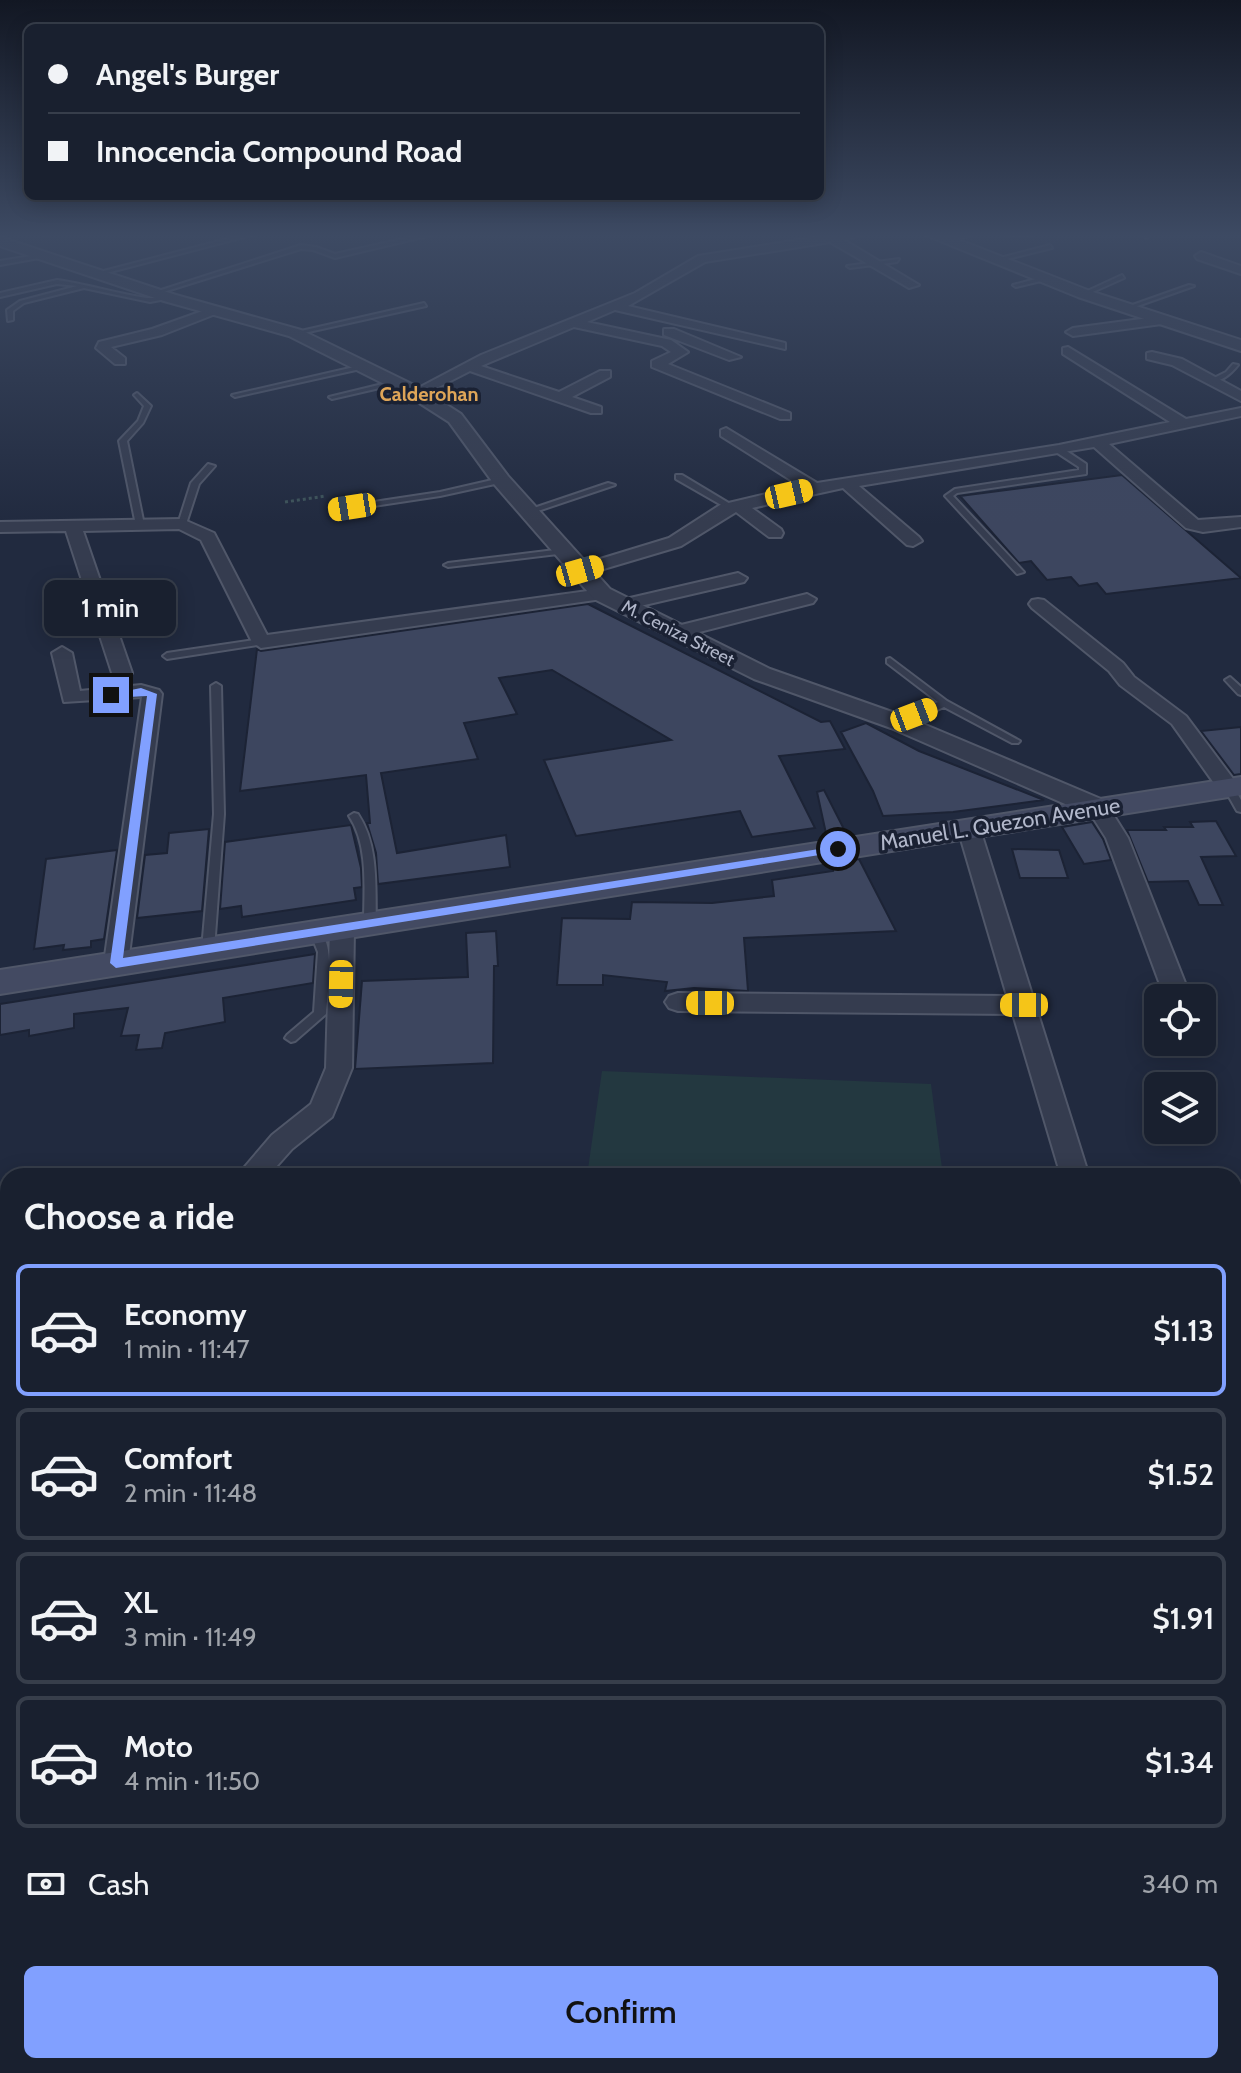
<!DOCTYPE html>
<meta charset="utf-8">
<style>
:root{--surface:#19202f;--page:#222837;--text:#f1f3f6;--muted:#9fa3aa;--line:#373e4b;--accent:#81a0ff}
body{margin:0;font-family:Cabin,sans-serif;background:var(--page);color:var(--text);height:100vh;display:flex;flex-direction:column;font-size:30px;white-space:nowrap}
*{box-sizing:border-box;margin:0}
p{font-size:26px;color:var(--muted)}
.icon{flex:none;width:44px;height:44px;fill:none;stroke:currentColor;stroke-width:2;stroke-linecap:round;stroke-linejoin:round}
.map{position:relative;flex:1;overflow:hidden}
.panel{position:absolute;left:0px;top:1168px;width:1242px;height:906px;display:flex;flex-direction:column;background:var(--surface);border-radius:24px 24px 0 0;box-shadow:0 4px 20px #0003,0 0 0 2px var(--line)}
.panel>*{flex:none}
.banner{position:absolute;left:24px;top:24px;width:800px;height:176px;border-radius:12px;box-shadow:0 4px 20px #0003,0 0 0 2px var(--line);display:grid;align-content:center;height:176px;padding:0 24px;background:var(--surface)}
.buttons{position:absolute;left:1144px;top:984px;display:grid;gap:16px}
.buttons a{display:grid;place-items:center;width:72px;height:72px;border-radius:12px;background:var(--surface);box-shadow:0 4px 20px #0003,0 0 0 2px var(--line);font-size:40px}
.end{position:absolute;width:36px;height:36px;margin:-18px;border:10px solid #81a0ff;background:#111;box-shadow:0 0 0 4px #111}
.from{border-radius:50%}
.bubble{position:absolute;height:56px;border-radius:12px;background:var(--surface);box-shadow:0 4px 20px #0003,0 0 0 2px var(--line);font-size:26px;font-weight:600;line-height:56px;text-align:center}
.car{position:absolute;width:24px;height:48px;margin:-24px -12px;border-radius:10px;box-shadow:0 0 6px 2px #0007;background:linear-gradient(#f5c518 24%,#345 0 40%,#f5c518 0 76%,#345 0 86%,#f5c518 0)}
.banner b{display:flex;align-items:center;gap:28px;height:76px;font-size:30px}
.banner b+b{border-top:2px solid var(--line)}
.banner i{width:20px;height:20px;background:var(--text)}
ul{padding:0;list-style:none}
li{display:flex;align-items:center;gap:24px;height:132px;margin:0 16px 12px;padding:0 8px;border:4px solid var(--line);border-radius:12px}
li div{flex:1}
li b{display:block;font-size:30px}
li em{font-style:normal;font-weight:600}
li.active{border-color:var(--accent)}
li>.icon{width:72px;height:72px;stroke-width:1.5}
h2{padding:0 24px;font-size:36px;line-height:96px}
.pay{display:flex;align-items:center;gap:20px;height:88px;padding:0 24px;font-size:30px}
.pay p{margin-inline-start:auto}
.cta{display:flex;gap:16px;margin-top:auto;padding:16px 24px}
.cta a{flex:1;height:92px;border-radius:12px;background:var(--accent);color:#111;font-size:32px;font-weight:600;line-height:92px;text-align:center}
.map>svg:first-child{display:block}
.green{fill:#233840}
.building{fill:#3d465f;stroke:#1c2335;stroke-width:2}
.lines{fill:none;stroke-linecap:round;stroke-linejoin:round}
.service-casing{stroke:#505769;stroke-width:4}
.minor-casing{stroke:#505769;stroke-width:4}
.tertiary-casing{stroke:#505769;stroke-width:4}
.secondary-casing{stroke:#505769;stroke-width:4}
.path-far1{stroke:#3e545a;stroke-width:3;stroke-dasharray:3 3;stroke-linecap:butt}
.path{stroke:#3e545a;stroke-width:7;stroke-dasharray:9 9;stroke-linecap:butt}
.service{fill:#353c4f;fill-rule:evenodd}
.minor{fill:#353c4f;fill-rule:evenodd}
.tertiary{fill:#353c4f;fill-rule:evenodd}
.secondary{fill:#434a62;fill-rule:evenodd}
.route{fill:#81a0ff}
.labels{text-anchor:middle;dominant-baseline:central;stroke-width:7;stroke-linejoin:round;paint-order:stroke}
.far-street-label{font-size:18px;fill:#b1b7ca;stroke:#1a2133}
.far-neighbourhood-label{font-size:20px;font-weight:bold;fill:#dea558;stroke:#1a2133}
.street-label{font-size:22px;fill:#b1b7ca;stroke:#1a2133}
</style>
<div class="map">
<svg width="1241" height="2073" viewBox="0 0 1241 2073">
<rect width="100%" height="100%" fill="#212a3f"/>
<path class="green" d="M602,1071l329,13 12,92h-356z"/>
<path class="building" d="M1122,475l119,103 -135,16 -9,-11 -18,3 -8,-9 -24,3 -16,-19 -12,2 -59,-67z
M588,604l233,118 9,-1 15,28 -66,7 36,72 -63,9 -12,-26 -164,25 -32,-76 127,-20 -119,-70 -53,8 18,36 -53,9 14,36 -97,14 16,80 109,-18 4,32 -132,17 -2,-31 -9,-30h3l-4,-48 -126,16 17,-142 4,2z
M866,723l53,28 125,49 -91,12 -70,4 -10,-25 -32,-59z
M1241,727v47l-7,1 -33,-44z
M824,790l23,45 -20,3 -10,-46z
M1216,821l20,35 -35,1 22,48h-24l-11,-24 -40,1 -21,-52h39l-2,-3h29l-3,-5z
M1092,822l11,17 8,21 -27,4 -22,-37z
M351,825l10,43 1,19 -8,1 2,12 -114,17 -1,-11 -21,3 5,-67z
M209,829l-7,82 -65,7 8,-63 22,-2 2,-20z
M1012,849l47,1 9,28h-48z
M117,850l-13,89 -13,2v6l-28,3 1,-5 -30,4 12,-90z
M859,859l37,72 -152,7 4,53 -54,-3 -29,3 2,-9 -64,-7v10h-46l5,-67 68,1 2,-17 80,1 62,-7 -2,-16 61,-9 -1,-7z
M496,931l2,35h-4l-1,97 -138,6 7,-88 106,-4 -2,-44z
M315,954l-2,29 -90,15 2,24 -60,11 -3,15 -26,2 3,-15 -18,1 7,-28 -54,6v14l-45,8v-6l-29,5v-31z"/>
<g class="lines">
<g class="service-casing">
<path id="service" d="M246,234h10l-161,42 -3,-2z
M425,234h11l-101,24 -22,-8 -12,-1 -144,45 -5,-1 149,-48 15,2 19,7z
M964,234h12l-31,8 -3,-2z
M997,234h38l-3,2z
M1140,234h8l2,2 -3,2z
M1050,245l2,3 -57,14 -3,-2z
M43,254l2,3 -45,8v-4z
M899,259l-2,3 -47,6 -3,-2z
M1122,275l2,3 -38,17 -5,-1z
M1043,277l2,3 -29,7 -3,-2z
M57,280c30,4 60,14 90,18 7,0 13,-1 19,1l-16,3 -66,-14 -60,15 -11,8v9l-5,1 -1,-11 13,-9 57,-15 -20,-2 -57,13v-4z
M1189,285l5,1 -65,23 -5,-1z
M424,303l2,3 -131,29 -3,-2z
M1233,364l5,1c-7,9 -17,17 -28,17v-2l16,-8z
M363,365l2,1v2l-130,29 -3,-2z
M395,381l3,2 -1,1 -65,15 -3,-2z
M137,393l14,13 -8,17 -16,18 17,84 -4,2 -4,-2 -17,-84 19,-20 6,-15 -10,-11z
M1056,448h6l24,16v10l-129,19 -4,3 71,76 -7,2 -72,-78 10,-7 124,-19v-3l-23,-15z
M208,464l7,2 -16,18 -13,40 -7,2 -1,-2 13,-41z
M676,475h6l55,33 -7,2 -54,-31z
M501,478l4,2 -1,2 -64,14 -106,16 -4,-2 4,-2 106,-16z
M608,483l7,2 -83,28 -7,-2z
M563,549h3v4l-118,14 -4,-2 4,-2z
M261,639l4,3 -1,2 -97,15 -4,-3 4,-3z
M890,658l57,43 73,40 -2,2h-6l-68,-36 -41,18h-6v-4l41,-19 -51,-39v-4z
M1230,677l11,10v8l-3,-1 -13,-14z
M216,683l5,3 3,128 -10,135 -6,4 -6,-4 12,-135 -3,-128z
M1229,785l4,1 8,14v12l-4,-1 -13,-23z
M354,813l4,1c21,31 17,74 18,110l-6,4 -6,-4c0,-35 5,-78 -15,-108z
M316,928c21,13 11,64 10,86l-31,27 -4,1 -6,-4 2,-3 27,-23 4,-60 -8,-20z
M1241,1673v18l-7,2v-18z"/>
</g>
<g class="minor-casing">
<path id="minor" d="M835,234h29l-20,6 75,45 -10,3 -79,-46 -125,20 -77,44 157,37v6l-170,-39 -28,12 84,18 17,12 -20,12 122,49v6h-10l-128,-52v-6l19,-9 -9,-6 -88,-19 -93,39 78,26 41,-21h10v6l-38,20 29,10v6h-10l-121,-42 -49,25h-10l-2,-3 72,-38 154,-62 63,-37z
M1201,252l40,14v8l-44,-15 -2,-3z
M211,308l12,3 -61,24 -51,12 14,11v6h-10l-19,-16 3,-6 53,-13z
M1164,316l5,1v6l-96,13 -7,-4 7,-4z
M664,329h10l67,28 -12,3 -65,-25z
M1068,347l118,72 55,-11v8l-132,28 89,76 43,-3v10l-38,5 -17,-4 -92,-81 -235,39 60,51 3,4 -9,5 -6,-1 -64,-57 -91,20 29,21 2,4 -2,4h-12l-33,-25 -55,34 -101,30 -9,-5 3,-4 95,-29 51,-33 80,-19 -79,-50v-6l5,-2 91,55 242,-38 111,-23 -107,-68v-6z
M1152,352l30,7 59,32v10l-69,-36 -25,-6v-6z
M182,519l32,14 53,102 335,-46 9,5 -9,5 -341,49 -9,-6 -51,-102 -22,-11 -96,2 49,142 -10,6 -10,-6 -46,-142 -66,1v-10z
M738,573l9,5 -3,4 -121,28 -9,-5 3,-4z
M807,594l9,5 -3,4 -137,35 -9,-6 2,-4z
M1038,599l6,1 79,63 11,14 52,39 54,72 -3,5h-16l-49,-69 -52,-39 -11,-14 -77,-63 -3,-4 3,-4z
M62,647l10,6 8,38 61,-6 18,5 3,4 -34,269 -3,6 -9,2 -9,-2 -3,-6 38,-266 -78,5 -12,-49z
M1098,801l8,2 22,35 63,160h-26l-59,-160 -19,-30z
M969,822l11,7 109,347h-28l-48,-162 -335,-3 -9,-3 -4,-6 4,-6 9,-3 329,3 -49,-167z
M342,920l9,2 3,6 -2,140 -20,49 -40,32 -24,27h-31l35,-41 39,-31 15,-36 4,-140 3,-6z
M0,1375h8v28h-8z
M8,1855v80l-8,3v-79z
M879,2066h44l1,7h-44z"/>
</g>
<g class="tertiary-casing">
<path id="tertiary" d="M923,234h21l146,57 151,49v11l-163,-54z
M0,237l176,58 125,35 121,59 39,25 47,62 102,113 160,80 139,49 199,84 3,6 -3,6h-20l-197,-86 -137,-49 -160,-80 -100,-115 -45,-62 -39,-25 -121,-61 -125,-35 -164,-55z"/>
</g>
<g class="secondary-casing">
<path id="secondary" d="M1241,777v18l-1241,199v-24z"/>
</g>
<path class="path-far1" d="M42,237l12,-3
M285,502l41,-6"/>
<path class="path" d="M638,2066v7"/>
<use href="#service" class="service"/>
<use href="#minor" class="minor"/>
<use href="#tertiary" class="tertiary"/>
<use href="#secondary" class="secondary"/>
</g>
<linearGradient id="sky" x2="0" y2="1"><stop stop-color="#121723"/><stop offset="0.45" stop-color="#3d4a63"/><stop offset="1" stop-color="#3d4a63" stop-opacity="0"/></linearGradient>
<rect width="1241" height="524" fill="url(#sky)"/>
<path class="route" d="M141,688l16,6 -34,264 715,-112 5,3 -5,3 -722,116 -6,-5 37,-267 -36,2 -5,-3z"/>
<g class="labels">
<g class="far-street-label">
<text transform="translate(678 633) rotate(27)">M. Ceniza Street</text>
</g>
<g class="far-neighbourhood-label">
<text x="429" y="394">Calderohan</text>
</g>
<g class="street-label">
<text transform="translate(1000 824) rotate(-9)">Manuel L. Quezon Avenue</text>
</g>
</g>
</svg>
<div class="buttons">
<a><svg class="icon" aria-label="locate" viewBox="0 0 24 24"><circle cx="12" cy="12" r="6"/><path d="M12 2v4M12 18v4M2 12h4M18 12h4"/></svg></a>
<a><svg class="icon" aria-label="layers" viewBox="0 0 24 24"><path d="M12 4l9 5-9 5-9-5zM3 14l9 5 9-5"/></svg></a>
</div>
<i class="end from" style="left:838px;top:849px"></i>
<i class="end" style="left:111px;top:695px"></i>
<div class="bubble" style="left:44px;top:580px;width:132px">1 min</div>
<i class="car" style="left:789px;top:494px;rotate:77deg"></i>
<i class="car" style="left:352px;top:507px;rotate:261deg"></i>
<i class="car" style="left:580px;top:571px;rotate:74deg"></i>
<i class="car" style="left:914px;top:715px;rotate:69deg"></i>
<i class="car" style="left:341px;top:984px;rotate:181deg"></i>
<i class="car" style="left:710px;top:1003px;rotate:270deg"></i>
<i class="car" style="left:1024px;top:1005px;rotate:270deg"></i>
<div class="banner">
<b><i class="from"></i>Angel's Burger</b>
<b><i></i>Innocencia Compound Road</b>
</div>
<section class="panel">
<h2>Choose a ride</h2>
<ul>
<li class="active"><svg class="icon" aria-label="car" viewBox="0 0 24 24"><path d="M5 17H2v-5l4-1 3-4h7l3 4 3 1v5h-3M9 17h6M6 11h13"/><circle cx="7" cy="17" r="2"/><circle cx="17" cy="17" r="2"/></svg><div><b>Economy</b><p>1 min · 11:47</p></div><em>$1.13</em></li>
<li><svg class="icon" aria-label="car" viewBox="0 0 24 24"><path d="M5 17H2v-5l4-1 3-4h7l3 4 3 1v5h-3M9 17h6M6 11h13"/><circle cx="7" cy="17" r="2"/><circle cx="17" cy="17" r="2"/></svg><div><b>Comfort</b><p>2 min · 11:48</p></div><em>$1.52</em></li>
<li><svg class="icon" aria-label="car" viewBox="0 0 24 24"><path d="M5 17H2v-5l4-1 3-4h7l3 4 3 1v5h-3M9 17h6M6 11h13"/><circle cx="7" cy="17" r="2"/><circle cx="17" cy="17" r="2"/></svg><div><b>XL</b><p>3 min · 11:49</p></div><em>$1.91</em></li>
<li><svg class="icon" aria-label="car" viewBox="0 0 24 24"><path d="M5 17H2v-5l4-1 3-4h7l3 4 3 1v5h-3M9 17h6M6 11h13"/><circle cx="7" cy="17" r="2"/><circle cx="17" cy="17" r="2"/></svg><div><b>Moto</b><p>4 min · 11:50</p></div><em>$1.34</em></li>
</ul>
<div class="pay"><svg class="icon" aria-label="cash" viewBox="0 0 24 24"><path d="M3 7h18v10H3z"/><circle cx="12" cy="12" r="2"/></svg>Cash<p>340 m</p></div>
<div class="cta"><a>Confirm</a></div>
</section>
</div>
